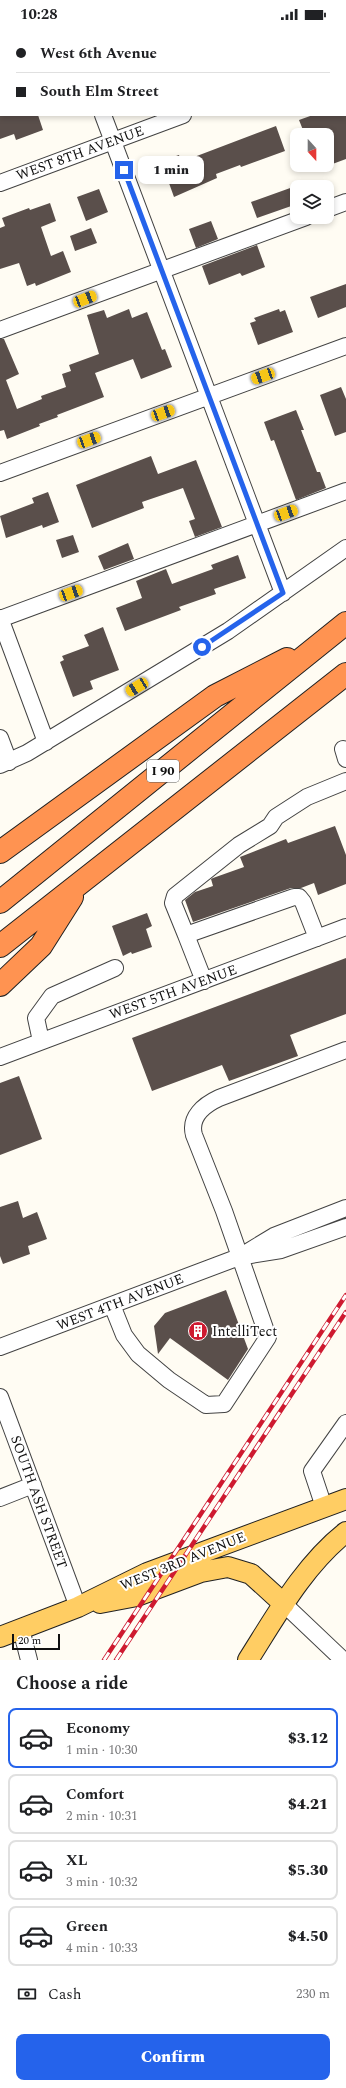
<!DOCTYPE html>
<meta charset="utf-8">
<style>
:root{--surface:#fff;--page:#f2f2f2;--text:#202124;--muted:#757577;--line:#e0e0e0;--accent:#2563eb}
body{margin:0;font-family:Spectral,serif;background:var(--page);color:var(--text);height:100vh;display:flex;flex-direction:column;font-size:15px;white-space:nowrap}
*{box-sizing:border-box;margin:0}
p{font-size:13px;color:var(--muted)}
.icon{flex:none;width:22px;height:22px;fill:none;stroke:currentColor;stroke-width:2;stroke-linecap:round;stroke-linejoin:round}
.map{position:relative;height:1632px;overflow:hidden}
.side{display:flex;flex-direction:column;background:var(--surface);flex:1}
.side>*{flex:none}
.guide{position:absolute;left:0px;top:0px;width:346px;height:88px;box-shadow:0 2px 6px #0003;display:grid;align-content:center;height:88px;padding:0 16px;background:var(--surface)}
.needle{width:26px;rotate:159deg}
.buttons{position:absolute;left:290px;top:100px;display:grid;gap:8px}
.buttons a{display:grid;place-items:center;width:44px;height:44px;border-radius:8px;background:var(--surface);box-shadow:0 2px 6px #0003;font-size:20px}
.scale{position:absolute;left:12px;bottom:10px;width:48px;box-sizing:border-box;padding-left:4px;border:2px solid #101010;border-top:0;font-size:11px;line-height:14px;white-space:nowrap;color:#101010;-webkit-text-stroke:3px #fff;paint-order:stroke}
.end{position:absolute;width:18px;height:18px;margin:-9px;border:5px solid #2563eb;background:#fff;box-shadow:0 0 0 2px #fff}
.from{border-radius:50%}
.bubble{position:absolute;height:28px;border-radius:8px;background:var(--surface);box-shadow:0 2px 6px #0003;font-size:13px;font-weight:800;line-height:28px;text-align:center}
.car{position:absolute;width:12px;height:24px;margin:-12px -6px;border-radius:5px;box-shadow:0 0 3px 1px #0007;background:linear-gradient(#f5c518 24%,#345 0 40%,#f5c518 0 76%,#345 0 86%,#f5c518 0)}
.guide b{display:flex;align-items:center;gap:14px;height:38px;font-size:15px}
.guide b+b{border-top:1px solid var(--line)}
.guide i{width:10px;height:10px;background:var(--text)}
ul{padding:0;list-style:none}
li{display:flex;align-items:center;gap:12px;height:60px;margin:0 8px 6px;padding:0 8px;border:2px solid var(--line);border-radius:8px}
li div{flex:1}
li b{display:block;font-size:15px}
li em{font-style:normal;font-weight:800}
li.selected{border-color:var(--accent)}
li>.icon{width:36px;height:36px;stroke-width:1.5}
h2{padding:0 16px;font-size:18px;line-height:48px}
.pay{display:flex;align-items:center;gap:10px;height:44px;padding:0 16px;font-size:15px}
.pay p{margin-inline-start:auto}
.action{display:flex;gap:8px;margin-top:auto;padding:8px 16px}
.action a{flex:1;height:46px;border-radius:8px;background:var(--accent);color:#fff;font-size:16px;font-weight:800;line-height:46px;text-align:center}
.status{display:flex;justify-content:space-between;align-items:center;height:28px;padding:0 20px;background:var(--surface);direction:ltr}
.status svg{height:11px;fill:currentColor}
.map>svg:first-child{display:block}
.building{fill:#5a4f4b}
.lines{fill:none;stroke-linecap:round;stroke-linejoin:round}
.minor-casing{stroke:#434343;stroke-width:18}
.major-casing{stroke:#212121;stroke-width:22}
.highway-casing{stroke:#212121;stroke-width:24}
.minor{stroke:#fff;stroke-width:16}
.major{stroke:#ffcd63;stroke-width:20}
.highway{stroke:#ff9351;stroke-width:22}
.rail-casing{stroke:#ce1a30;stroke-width:4.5}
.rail{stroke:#fff;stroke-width:3;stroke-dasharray:9;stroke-linecap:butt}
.route{stroke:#2563eb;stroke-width:5}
.labels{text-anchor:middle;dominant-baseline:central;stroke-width:4;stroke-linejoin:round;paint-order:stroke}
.shield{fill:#fff;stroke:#585858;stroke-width:1}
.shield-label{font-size:13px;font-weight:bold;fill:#101010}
.street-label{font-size:14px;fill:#101010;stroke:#fff}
.poi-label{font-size:14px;fill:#101010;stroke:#fff;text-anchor:start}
</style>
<div class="status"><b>10:28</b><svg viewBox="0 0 49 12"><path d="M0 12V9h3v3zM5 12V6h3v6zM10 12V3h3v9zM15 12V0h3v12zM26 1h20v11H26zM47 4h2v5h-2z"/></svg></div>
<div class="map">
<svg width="346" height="1632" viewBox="0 0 346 1632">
<rect width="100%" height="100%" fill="#fffcf3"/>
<path class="building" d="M0,87h38l5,15 -27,10 -2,-6 -14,5z
M313,87h33v44l-19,7v-31h-22l-6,-15z
M276,98l9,25 -44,16 -1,-2 -24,9 1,4 -43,19 -13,-36 18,-6 2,7z
M293,159l4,17 -40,14 -6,-16z
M99,161l9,23 -22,9 -9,-24z
M50,175l6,18 -15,6 10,29 12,-5 8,21 -35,14 -1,-3 -8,3 -8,-23 -19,6v-41l5,-2 -3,-8 27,-10 1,2z
M211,193l7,18 -22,9 -7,-19z
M91,200l6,15 -22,8 -5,-15z
M257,217l8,22 -23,9 -2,-3 -31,12 -7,-19z
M346,256v23l-28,11 -8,-21z
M129,281l3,9 15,-6 15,38 3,-1 7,18 -31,12 -8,-20 -38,14 9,24 -47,18 1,2 -19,7 1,2 -33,13 -3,-9 -4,1v-92h4l15,35 -13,6 11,29 25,-10 -1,-3 25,-9 -4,-13 9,-3 -2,-6 30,-11 -12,-39 17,-5 3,8z
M279,281l1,3 5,-2 8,22 -35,13 -8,-22 6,-2 -2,-3z
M341,359l5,12v33l-11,4 -15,-41z
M296,382l8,20h-3l16,42h3l6,16 -30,12 -22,-60 -3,1 -7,-19z
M151,428l7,18 38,-14 26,67 -27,10 -6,-16 6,-2 -12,-31 -41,14 2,6 -52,20 -16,-43z
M48,464l11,30 -16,6 -1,-3 -36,13 -6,-22 34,-13 -2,-5z
M73,507l6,17 -17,6 -6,-18z
M128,515l6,16 -30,11 -6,-14z
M238,527l8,23 -32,11 2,5 -37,13 2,3 -56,21 -9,-23 26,-10 -6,-17 30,-12 6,15 41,-15 -2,-4z
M103,599l16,43 -29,11 3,8 -20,8 -13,-35 4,-2 -2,-4 27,-10 -5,-11z
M335,798l11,29v29l-28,11 -4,-12 -13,5h-10l-98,34 -8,-22 10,-8 18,-6 -2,-7 2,-1 31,-11 -4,-10 46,-18 2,4z
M147,885l5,13 -6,3 6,18 -20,7 -1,-2 -8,4 -11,-30z
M346,930v56l-56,21 8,21 -69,25 -7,-16 -70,26 -20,-53z
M19,1048l23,63 -42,16v-72z
M18,1173l5,17 14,-6 10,27 -19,7 2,8 -27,10 -3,-8v-49z
M226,1262l22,59 -20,31 -58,-42 -12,16 -4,-28 11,-13z"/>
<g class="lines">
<g class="minor-casing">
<path id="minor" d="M71,0l1,1
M24,1l3,-1
M0,10h1
M345,27h1
M103,87l180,478
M0,155l183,-68
M327,181l19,-7
M0,302l306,-113
M0,445l346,-127
M0,590l46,124
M0,591l346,-128
M0,710l9,24
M343,721l3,10
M0,737l27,-12 201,-122 118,-83
M186,907l-13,-32 2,-7 64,-51 31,-19 6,-9 31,-20 39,-16
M204,953l-18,-46 108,-38h5l4,5 14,36
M41,1013l-5,-23 16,-22 63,-28
M0,1029l346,-130
M246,1225l28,-17 72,-28
M112,1277l12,30 14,19 31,26 37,25 18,-1 44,-67 -44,-126 -30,-76c-5,-18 10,-30 25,-37l127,-48
M0,1319l239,-90 42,-7 65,-23
M0,1369l78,210
M0,1470l33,-13
M324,1479l-12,-36 34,-48
M284,1576l59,56
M21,1601l8,31"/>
</g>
<g class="major-casing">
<path id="major" d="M100,1575l37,-7 64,-24 27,-5 23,7 33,30
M0,1609l78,-30 69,-34 199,-74
M248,1632c28,-44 56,-95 98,-128"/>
</g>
<g class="highway-casing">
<path id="highway" d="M0,824l215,-156 72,-37
M0,874l346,-279
M0,918l346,-272
M0,957l41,-39 31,-49"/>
</g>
<use href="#minor" class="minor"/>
<use href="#major" class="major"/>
<use href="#highway" class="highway"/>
<g class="rail-casing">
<path id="rail" d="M104,1632l242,-365
M116,1632l230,-348"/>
</g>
<use href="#rail" class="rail"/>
</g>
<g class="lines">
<path class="route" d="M124,142l159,423 -81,54"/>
</g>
<defs>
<g id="building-disc" transform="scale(1)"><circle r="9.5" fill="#ce1a30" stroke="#fff"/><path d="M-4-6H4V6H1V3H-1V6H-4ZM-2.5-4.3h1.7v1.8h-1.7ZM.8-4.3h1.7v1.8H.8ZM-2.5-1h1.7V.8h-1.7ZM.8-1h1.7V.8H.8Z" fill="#fff"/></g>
</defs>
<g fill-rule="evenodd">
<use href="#building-disc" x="198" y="1303"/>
</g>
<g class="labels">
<rect class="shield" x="147" y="732" width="32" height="22" rx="3"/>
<g class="shield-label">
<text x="163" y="743">I 90</text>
</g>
<g class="street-label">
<text transform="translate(80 125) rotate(-20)">WEST 8TH AVENUE</text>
<text transform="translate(173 964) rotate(-20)">WEST 5TH AVENUE</text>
<text transform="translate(120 1274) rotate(-21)">WEST 4TH AVENUE</text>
<text transform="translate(39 1474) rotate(70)">SOUTH ASH STREET</text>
<text transform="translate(183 1533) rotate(-22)">WEST 3RD AVENUE</text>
</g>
<g class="poi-label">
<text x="212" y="1303">IntelliTect</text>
</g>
</g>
</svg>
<div class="buttons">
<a><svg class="needle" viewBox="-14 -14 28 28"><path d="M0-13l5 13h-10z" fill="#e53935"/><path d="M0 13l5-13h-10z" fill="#757577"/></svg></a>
<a><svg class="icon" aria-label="layers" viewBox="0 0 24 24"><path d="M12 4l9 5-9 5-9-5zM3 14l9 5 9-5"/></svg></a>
</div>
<div class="scale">20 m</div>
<i class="end from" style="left:202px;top:619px"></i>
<i class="end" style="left:124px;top:142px"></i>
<div class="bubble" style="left:138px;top:128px;width:66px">1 min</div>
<i class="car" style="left:85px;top:271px;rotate:69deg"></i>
<i class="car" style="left:263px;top:348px;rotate:250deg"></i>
<i class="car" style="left:163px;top:385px;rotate:70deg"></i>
<i class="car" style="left:89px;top:412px;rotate:70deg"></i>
<i class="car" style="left:286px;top:485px;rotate:70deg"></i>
<i class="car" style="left:71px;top:565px;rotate:70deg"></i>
<i class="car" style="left:137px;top:659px;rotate:239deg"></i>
<div class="guide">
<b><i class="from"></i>West 6th Avenue</b>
<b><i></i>South Elm Street</b>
</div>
</div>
<section class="side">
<h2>Choose a ride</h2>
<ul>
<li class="selected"><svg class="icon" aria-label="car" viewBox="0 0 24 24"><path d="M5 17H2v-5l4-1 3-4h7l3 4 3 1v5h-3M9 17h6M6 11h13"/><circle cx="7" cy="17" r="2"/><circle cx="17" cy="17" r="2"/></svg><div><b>Economy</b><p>1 min · 10:30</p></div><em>$3.12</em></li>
<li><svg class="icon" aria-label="car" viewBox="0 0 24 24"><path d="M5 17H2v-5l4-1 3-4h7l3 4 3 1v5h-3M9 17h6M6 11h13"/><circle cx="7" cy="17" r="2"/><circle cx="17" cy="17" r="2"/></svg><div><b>Comfort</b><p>2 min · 10:31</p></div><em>$4.21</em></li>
<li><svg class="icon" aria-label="car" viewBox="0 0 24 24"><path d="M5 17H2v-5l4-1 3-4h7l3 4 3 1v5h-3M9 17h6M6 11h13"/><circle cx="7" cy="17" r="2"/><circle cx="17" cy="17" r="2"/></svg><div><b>XL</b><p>3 min · 10:32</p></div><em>$5.30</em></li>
<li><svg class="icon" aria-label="car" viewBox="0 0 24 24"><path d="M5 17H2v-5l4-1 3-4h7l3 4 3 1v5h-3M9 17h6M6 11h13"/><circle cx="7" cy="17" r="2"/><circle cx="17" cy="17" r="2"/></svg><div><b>Green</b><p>4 min · 10:33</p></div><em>$4.50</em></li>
</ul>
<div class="pay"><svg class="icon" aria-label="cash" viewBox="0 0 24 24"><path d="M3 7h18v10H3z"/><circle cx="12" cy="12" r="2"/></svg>Cash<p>230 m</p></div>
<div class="action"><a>Confirm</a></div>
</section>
